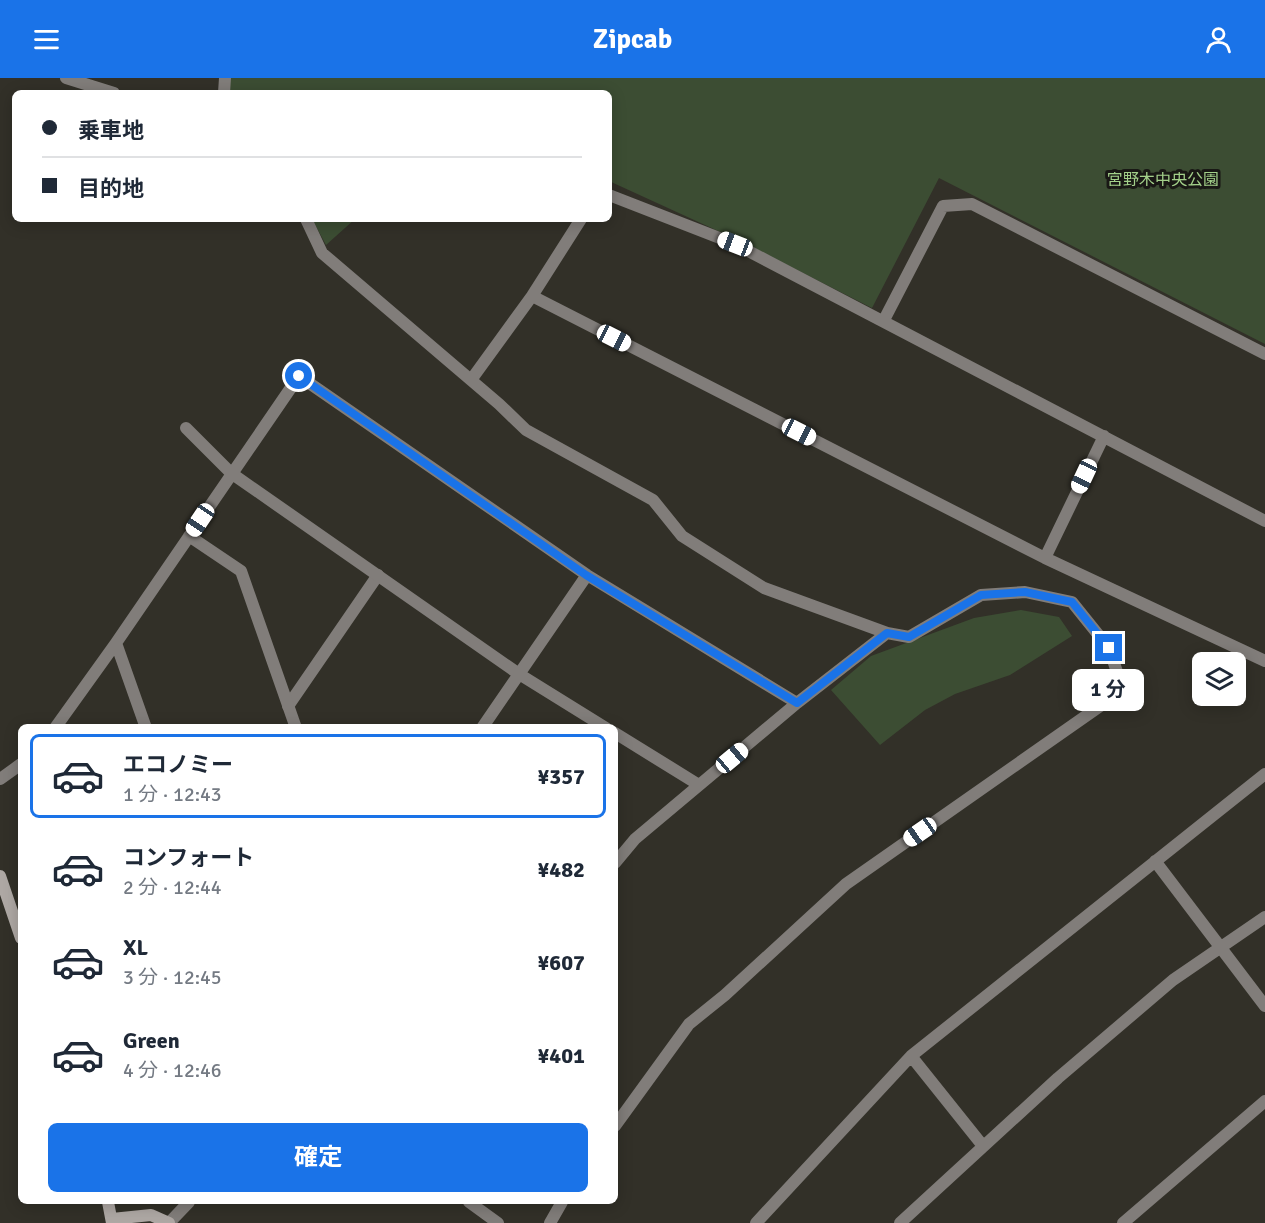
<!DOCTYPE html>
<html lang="ja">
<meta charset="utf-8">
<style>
:root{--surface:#fff;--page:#f6f6f7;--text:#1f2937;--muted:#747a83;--line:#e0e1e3;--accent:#1a73e8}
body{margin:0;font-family:Signika,"Noto Sans JP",sans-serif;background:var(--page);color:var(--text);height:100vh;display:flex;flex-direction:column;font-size:22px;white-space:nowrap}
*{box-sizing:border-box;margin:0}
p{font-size:20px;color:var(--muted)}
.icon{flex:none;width:33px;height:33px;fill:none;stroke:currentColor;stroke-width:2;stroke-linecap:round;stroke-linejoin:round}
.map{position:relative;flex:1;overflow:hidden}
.sheet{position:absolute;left:18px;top:646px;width:600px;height:480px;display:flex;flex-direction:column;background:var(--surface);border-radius:9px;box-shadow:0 3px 15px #0003}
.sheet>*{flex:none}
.hud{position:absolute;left:12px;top:12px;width:600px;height:132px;border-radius:9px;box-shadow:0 3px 15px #0003;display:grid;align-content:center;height:132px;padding:0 30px;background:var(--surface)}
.fabs{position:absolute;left:1192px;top:574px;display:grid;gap:12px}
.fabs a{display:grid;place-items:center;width:54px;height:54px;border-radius:9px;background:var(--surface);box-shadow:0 3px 15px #0003;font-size:30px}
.end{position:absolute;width:27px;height:27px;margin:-14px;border:8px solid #1a73e8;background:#fff;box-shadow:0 0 0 3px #fff}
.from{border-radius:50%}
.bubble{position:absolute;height:42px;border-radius:9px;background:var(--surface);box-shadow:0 3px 15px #0003;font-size:20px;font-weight:700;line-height:42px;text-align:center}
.car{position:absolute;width:18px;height:36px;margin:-18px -9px;border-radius:8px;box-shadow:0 0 4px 2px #0007;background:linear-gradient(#fff 24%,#345 0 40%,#fff 0 76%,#345 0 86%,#fff 0)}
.hud b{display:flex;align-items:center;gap:21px;height:57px;font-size:22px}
.hud b+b{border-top:2px solid var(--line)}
.hud i{width:15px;height:15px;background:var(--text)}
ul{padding:10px 0 0;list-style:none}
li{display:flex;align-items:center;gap:18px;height:84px;margin:0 12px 9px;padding:0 18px;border:3px solid transparent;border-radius:9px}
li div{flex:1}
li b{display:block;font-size:22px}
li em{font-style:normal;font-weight:700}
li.selected{border-color:var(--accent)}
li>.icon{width:54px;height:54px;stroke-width:1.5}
.cta{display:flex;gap:12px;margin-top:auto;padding:12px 30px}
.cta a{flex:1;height:69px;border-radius:9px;background:var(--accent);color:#fff;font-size:24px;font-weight:700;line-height:69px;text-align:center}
header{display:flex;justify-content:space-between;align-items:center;height:78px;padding:0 30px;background:var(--accent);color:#fff;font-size:27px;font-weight:700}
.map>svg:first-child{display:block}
.green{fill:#3c4d33}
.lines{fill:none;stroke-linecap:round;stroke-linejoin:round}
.lane{stroke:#817d7a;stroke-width:12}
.street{stroke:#817d7a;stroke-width:12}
.secondary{stroke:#aea8a4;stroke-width:12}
.route{stroke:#1a73e8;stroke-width:8}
.labels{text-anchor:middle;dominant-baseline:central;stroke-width:6;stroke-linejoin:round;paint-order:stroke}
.park-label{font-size:16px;fill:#a3d08a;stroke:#191815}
</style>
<header><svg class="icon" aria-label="menu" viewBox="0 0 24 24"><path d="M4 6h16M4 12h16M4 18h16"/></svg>Zipcab<svg class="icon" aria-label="person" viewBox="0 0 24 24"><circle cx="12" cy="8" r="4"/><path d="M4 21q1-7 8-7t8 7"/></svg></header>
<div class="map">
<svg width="1265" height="1145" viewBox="0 0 1265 1145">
<rect width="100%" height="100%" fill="#323028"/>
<path class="green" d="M230,0h1035v266l-326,-166 -67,130 -132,-67 -131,-60v-88h-380z
M312,141h43l-29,26z
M1021,532l38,7 13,19 -62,39 -55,19 -30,16 -45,35 -49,-55 40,-34 103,-38z"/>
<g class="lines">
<path class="lane" d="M288,628l90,-131
M1123,1145l142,-122"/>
<path class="street" d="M66,0l48,15
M224,15l1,-15
M609,117l126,49 530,277
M306,141l16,34 177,151 27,26 127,70 29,36 82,52 123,45 22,4 72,-42 44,-3 47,10 37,46 14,42 -277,194 -121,111 -36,29 -74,102
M532,218l513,262 220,103
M884,242l59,-114 29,-2 293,150
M471,302l61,-84 49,-77
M186,350l45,45 288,201 87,54
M189,458l52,35 55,157
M1045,480l59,-122
M116,565l30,85
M55,650l61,-85 183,-267 288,199 210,128
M482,650l105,-153
M615,655l84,52
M0,701l21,-15
M1155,783l110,145
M615,785l20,-24 162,-136 90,-70
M983,1068l-72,-90 354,-282
M469,1124l29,21
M169,1145l20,-21
M550,1145l12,-21
M756,1145l155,-167
M900,1145l158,-145 115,-98 92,-63"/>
<path class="secondary" d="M0,798l21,62
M108,1124l4,21
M112,1141l39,-4 18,8"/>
</g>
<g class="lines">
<path class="route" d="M299,298l287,199 211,128 90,-70 22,4 72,-42 44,-3 47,10 37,46"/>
</g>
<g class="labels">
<g class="park-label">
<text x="1163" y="102">宮野木中央公園</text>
</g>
</g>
</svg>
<div class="fabs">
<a><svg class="icon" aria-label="layers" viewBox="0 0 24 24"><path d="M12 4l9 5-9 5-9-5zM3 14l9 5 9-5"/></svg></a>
</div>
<i class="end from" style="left:299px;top:298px"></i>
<i class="end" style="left:1109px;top:570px"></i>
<div class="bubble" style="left:1072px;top:591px;width:72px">1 分</div>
<i class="car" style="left:735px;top:166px;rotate:291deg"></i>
<i class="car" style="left:614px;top:260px;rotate:117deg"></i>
<i class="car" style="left:799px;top:354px;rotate:117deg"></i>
<i class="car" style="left:1084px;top:398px;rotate:205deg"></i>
<i class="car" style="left:200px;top:442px;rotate:214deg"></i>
<i class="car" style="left:732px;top:680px;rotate:50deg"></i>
<i class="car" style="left:920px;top:754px;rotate:235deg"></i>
<div class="hud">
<b><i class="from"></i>乗車地</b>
<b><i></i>目的地</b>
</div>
<section class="sheet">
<ul>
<li class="selected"><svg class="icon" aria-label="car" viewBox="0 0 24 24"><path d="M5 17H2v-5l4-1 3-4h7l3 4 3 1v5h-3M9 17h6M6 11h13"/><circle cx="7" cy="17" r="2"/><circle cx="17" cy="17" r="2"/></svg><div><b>エコノミー</b><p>1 分 · 12:43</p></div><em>¥357</em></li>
<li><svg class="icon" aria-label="car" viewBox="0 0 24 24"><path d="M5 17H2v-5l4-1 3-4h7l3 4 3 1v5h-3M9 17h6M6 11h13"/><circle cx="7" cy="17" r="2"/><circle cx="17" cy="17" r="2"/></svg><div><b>コンフォート</b><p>2 分 · 12:44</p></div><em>¥482</em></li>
<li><svg class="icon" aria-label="car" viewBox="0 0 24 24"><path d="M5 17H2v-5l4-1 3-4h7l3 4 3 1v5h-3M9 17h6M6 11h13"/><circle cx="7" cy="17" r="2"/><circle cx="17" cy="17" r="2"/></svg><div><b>XL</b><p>3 分 · 12:45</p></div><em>¥607</em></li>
<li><svg class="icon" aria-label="car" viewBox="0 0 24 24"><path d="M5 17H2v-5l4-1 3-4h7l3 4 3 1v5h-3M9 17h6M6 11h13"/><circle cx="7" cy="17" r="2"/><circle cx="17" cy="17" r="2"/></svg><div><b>Green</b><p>4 分 · 12:46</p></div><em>¥401</em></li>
</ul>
<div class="cta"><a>確定</a></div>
</section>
</div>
